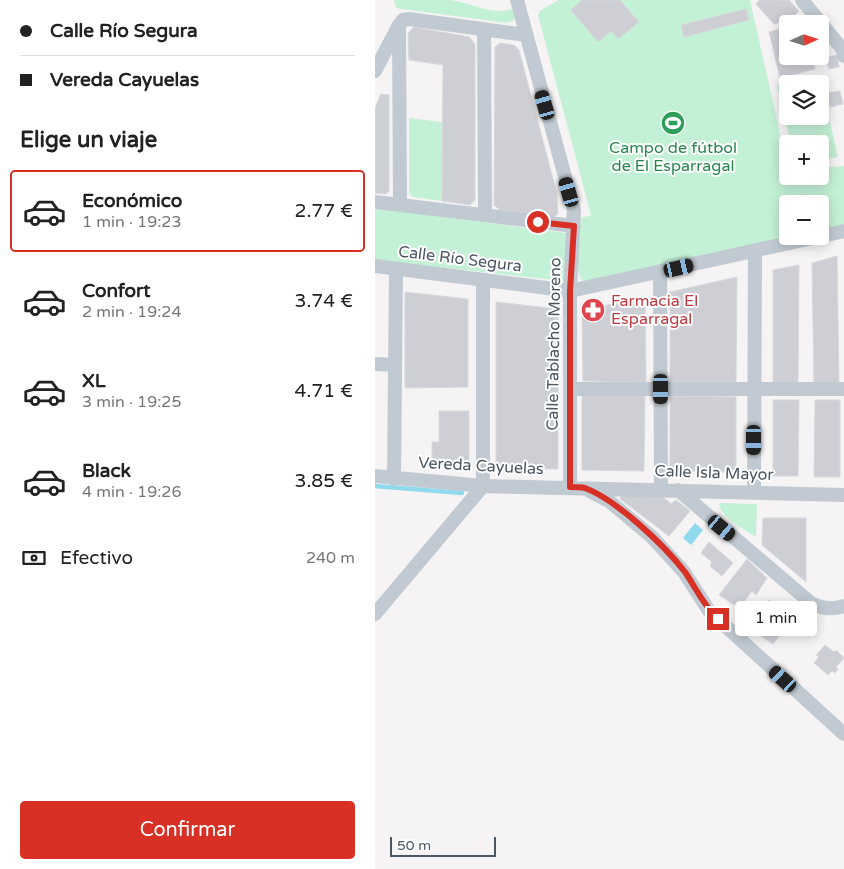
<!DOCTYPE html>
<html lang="es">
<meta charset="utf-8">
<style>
:root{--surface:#fff;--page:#f6f6f6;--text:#222;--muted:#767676;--line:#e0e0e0;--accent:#d93025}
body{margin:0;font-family:"Varela Round",sans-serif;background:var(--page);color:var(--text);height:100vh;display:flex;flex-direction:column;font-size:19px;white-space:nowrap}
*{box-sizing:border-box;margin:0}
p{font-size:16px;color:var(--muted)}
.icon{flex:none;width:28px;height:28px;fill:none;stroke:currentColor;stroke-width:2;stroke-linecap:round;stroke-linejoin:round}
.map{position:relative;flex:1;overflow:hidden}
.side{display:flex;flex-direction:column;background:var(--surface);width:375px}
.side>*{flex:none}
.top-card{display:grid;align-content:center;height:110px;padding:0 20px;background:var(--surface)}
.needle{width:32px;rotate:87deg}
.fabs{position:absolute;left:404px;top:15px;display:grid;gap:10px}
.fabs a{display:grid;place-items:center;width:50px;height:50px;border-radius:5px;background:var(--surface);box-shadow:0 2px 12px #0003;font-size:25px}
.scale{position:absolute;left:15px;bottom:12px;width:106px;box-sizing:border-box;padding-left:5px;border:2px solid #4a5661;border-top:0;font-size:14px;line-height:18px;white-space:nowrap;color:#4a5661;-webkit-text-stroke:4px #fff;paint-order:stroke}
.end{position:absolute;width:22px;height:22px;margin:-11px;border:6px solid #d93025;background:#fff;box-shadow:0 0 0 2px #fff}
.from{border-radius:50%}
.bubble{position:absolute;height:35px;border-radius:5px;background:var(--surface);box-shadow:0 2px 12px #0003;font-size:16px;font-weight:600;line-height:35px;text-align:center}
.car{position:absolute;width:15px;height:30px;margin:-15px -8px;border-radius:6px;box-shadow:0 0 4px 1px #0007;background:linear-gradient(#222 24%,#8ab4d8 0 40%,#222 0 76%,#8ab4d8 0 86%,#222 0)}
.top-card b{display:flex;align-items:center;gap:18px;height:48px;font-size:19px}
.top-card b+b{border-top:1px solid var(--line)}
.top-card i{width:12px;height:12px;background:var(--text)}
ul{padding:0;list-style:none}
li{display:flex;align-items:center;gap:15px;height:82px;margin:0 10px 8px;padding:0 10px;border:2px solid transparent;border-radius:5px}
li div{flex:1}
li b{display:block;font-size:19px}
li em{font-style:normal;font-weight:600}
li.active{border-color:var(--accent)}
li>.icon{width:45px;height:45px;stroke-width:1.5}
h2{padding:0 20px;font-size:22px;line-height:60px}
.pay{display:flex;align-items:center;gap:12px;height:55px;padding:0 20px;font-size:19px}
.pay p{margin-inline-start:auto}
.action{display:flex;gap:10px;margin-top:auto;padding:10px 20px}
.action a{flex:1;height:58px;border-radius:5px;background:var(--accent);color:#fff;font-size:20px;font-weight:600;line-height:58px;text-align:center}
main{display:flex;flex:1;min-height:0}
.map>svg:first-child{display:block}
.green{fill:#c3f1d5;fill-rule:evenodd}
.water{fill:#90daee}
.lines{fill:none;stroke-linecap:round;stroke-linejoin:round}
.stream{stroke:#90daee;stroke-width:4.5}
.building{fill:#cdcfd5;stroke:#d7d9de}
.street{stroke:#c1cad2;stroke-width:14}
.route{stroke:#d93025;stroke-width:6}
.labels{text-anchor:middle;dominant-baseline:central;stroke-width:4;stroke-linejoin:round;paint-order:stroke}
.leisure-label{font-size:16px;fill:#27864d;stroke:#fff}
.street-label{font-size:16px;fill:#4a5661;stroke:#fff}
.health-label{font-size:16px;fill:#be3a42;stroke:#fff;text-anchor:start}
</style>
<main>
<section class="side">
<div class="top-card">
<b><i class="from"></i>Calle Río Segura</b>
<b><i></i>Vereda Cayuelas</b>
</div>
<h2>Elige un viaje</h2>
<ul>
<li class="active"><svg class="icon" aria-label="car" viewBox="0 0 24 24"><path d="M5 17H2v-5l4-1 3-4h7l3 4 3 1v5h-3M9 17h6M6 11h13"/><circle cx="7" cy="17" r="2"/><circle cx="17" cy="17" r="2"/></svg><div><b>Económico</b><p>1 min · 19:23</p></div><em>2.77 €</em></li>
<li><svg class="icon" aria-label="car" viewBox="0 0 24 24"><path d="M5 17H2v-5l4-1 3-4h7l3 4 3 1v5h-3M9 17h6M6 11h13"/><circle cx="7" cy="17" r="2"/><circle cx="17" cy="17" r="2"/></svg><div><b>Confort</b><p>2 min · 19:24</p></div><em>3.74 €</em></li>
<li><svg class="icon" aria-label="car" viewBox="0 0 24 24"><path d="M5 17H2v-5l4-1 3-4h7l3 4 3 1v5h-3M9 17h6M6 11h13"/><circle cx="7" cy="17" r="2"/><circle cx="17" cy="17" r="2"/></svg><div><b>XL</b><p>3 min · 19:25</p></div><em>4.71 €</em></li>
<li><svg class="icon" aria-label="car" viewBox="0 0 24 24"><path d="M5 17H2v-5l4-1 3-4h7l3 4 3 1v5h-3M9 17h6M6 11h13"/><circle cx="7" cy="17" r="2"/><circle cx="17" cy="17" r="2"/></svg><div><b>Black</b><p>4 min · 19:26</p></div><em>3.85 €</em></li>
</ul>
<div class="pay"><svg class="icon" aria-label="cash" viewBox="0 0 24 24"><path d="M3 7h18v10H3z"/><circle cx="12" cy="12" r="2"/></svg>Efectivo<p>240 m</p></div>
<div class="action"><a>Confirmar</a></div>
</section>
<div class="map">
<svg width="469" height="869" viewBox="0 0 469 869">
<rect width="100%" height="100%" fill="#f5f3f3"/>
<path class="green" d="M19,0c18,0 37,0 56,0 21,2 40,16 62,9l3,9 -2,3 -7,2 -110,-15z
M184,0h191l37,165v11h33v-8l24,-2v59l-24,5v-26h-33v32h7l-210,46c-12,-10 -4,-49 -3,-64l10,-3 -53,-200 3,-5z
M444,76l19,81 -18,4v-17h-29l-14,-58zM412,84h33v32h-33z
M34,118l33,4v79l-29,-4 -4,-4z
M0,208l191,25 -2,48 -189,-21z
M346,503l36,1 -1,33c-12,-8 -33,-18 -37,-32z"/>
<path class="water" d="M320,523l8,7 -12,15 -8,-7z"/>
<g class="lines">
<path class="stream" d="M0,486l87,7"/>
</g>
<path class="building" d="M207,0h38l19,22 -21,17 -7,-8 -13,11 -27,-32z
M385,0h29l10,11 -10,9 1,4h-3v32h25l3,13 -35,9 -11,-46 14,-4 -1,-6 -8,2 -18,-20z
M371,9l3,11 -65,17 -3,-12z
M39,27l55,10 6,7v156l-5,5 -28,-4 1,-136 -34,-5 -1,-27z
M125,43l14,2 5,5 38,144 1,20 -5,3 -53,-7 -6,-5 1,-158z
M462,55l2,12 -10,2 -3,-12z
M465,91l3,13 -13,3 -3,-14z
M6,94l8,1v96l-3,3 -11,-1v-85z
M462,256l2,129h-25l-2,-122z
M424,265l-1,120h-25v-115z
M362,277l-1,105h-66v-90z
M30,292l63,7v88l-63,1z
M270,296l1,86 -63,-1 -1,-70z
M121,302l62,7v160l-62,-1z
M207,395l63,1 -1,75 -62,-1z
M295,396l66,1v75l-66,-1z
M398,400h26l-1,76h-25z
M440,400h25v77h-26z
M64,411h30v55l-37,-1v-23h7z
M247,494l40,2 9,8 5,-4 14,11 -21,25 -49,-37z
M388,518h43v64l-44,-37z
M334,542l24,21 -11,13 -12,-10 2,-4 -11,-9z
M372,559l20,19 -11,17 -4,-4 -13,17 -20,-13z
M394,600l14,10 5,-7 17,16 -9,12 -16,-13 -4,6 8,6 -11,14 -24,-16z
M450,645l9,7 2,-2 8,8 -8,9 2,2 -3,4 -3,-2 -4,4 -14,-12 5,-6 -3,-2z"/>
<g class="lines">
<path class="street" d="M142,0l57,210 -4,81v196
M427,0l41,50 1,6
M24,28l1,177
M109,29l1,186
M0,71l24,-46 4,-5 6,-1 117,16
M0,202l199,24
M0,266l195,25 274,-60
M285,272l1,217
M0,364l19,1
M195,389h274
M0,476l108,10 361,9
M19,479l2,-210
M213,490l21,11 43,36 32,35 25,39 135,123
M303,490l133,113c11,6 21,7 33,3
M379,492l1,-241
M0,614l108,-128v-206"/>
</g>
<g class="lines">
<path class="route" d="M163,222l36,4 -4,65v196c5,0 10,0 15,1 32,12 79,57 100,84 11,16 18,33 33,47"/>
</g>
<defs>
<g id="stadium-disc" transform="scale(1.25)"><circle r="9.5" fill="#2e9e5b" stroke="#fff"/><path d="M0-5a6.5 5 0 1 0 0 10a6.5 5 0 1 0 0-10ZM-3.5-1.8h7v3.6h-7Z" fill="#fff"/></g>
<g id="pharmacy-disc" transform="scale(1.25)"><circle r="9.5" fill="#e0444e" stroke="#fff"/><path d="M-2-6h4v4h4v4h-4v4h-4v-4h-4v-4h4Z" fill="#fff"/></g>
</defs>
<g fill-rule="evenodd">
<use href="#stadium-disc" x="298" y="123"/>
<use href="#pharmacy-disc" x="218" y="310"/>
</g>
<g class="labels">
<g class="leisure-label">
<text x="298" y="148">Campo de fútbol<tspan x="298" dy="18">de El Esparragal</tspan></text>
</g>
<g class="street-label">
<text transform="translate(85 259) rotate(7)">Calle Río Segura</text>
<text transform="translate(179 344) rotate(-89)">Calle Tablacho Moreno</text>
<text transform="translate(106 466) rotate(3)">Vereda Cayuelas</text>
<text transform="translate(339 473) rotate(2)">Calle Isla Mayor</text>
</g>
<g class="health-label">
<text x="236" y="301">Farmacia El<tspan x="236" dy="18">Esparragal</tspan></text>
</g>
</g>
</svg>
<div class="fabs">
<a><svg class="needle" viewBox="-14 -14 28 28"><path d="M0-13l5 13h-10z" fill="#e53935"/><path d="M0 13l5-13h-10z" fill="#767676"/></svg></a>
<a><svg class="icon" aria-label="layers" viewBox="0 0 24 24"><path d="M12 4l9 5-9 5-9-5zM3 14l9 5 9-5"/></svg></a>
<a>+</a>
<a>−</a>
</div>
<div class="scale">50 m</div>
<i class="end from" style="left:163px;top:222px"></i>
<i class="end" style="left:343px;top:619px"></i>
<div class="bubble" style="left:360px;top:601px;width:82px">1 min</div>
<i class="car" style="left:170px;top:105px;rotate:344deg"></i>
<i class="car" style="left:194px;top:192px;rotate:344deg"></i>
<i class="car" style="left:304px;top:268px;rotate:77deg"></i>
<i class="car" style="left:286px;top:389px;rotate:180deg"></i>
<i class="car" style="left:379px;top:440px;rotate:180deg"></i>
<i class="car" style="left:347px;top:528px;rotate:130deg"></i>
<i class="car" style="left:408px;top:679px;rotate:312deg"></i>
</div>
</main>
